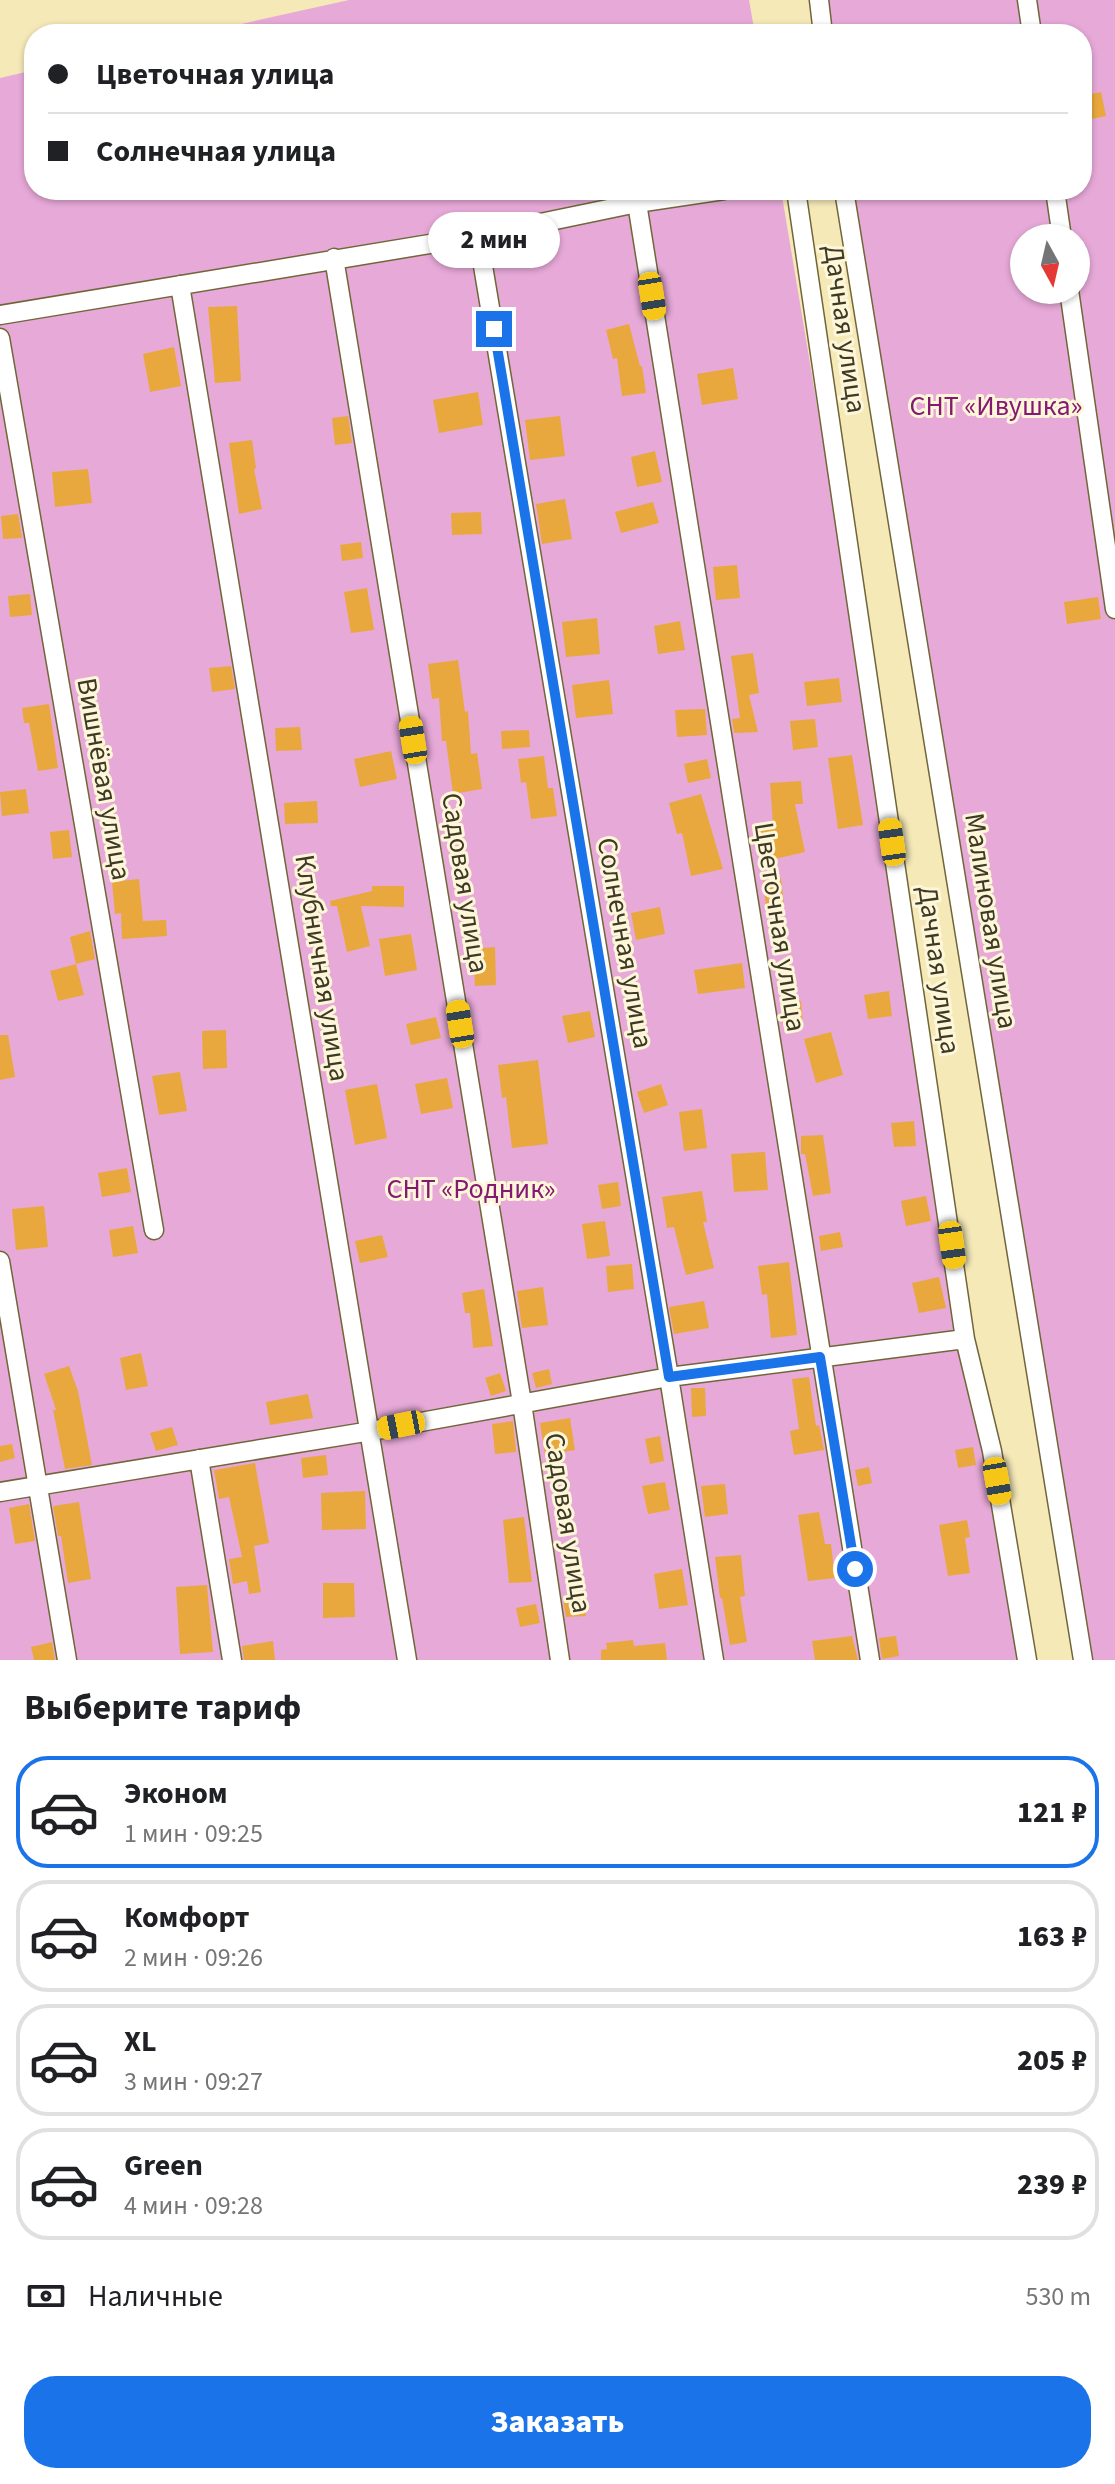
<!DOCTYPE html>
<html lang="ru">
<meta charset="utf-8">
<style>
:root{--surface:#fff;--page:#f6f6f6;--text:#202124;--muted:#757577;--line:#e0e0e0;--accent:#1a73e8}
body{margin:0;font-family:"Source Sans 3",sans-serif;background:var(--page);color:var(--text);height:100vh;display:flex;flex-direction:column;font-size:30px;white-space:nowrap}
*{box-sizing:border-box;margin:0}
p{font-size:26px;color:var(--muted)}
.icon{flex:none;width:44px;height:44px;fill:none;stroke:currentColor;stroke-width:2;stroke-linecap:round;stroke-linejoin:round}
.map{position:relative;height:1660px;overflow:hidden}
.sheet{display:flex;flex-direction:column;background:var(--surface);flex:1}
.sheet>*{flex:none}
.guide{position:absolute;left:24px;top:24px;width:1068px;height:176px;border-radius:32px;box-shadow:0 2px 6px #0004;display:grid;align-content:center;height:176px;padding:0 24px;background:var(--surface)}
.needle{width:52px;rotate:172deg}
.controls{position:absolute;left:1010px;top:224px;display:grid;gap:16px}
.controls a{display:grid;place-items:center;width:80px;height:80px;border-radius:50%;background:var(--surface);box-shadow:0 2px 6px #0004;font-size:40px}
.end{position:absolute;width:36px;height:36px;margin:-18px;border:10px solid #1a73e8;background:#fff;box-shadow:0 0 0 4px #fff}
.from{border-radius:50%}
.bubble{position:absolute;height:56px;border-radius:28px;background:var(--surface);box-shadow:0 2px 6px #0004;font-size:26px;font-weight:800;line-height:56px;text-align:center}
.car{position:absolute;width:24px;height:48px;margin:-24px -12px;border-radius:10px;box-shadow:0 0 6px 2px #0007;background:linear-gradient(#f5c518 24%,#345 0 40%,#f5c518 0 76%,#345 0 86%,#f5c518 0)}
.guide b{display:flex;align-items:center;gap:28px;height:76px;font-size:30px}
.guide b+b{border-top:2px solid var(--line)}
.guide i{width:20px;height:20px;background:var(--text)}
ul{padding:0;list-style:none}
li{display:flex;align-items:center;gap:24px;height:112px;margin:0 16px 12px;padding:0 8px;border:4px solid var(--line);border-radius:32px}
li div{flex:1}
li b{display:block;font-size:30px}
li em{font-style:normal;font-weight:800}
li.on{border-color:var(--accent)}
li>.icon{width:72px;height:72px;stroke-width:1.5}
h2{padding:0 24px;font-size:36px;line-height:96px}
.pay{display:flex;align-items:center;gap:20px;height:88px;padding:0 24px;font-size:30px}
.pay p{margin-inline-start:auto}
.primary-button{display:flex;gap:16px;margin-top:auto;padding:16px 24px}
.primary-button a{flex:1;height:92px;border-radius:32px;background:var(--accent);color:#fff;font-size:32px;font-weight:800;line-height:92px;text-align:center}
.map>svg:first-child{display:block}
.green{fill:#e7a9d8;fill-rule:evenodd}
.building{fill:#e9a83d}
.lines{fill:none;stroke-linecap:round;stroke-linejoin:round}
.street-casing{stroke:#716639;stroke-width:21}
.street{stroke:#fff;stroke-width:18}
.route{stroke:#1a73e8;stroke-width:10}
.labels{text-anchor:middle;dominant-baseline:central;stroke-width:6;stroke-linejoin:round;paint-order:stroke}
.street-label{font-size:28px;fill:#3d3925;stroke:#fdf6d9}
.park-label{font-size:28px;fill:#841873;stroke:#fdf6d9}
</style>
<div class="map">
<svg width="1115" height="1660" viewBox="0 0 1115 1660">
<rect width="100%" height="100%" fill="#f5e9b8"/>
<path class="green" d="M349,0h400l6,34h-559z
M811,0h304v1660h-40l-234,-1470h241v-156h-266zM1024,238h52v52h-52z
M34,70v120h747l246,1470h-1027v-1582z"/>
<path class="building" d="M1101,92l5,24 -24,5v-25z
M237,306l4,75 -26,2 -7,-76z
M629,324l11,42h2l4,27 -24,3 -5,-38 -4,1 -7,-29z
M174,347l7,39 -31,6 -7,-38z
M733,368l5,31 -36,6 -5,-31z
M478,392l5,33 -44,8 -6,-33z
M348,416l4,27 -17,2 -3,-27z
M560,416l5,40 -35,4 -5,-40z
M252,440l4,28 -2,1 8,40 -23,5 -10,-71z
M655,451l7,31 -25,5 -6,-30z
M88,469l4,34 -37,4 -3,-35z
M565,499l7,40 -30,5 -6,-40z
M653,502l6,21 -38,10 -6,-21z
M481,512l1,22 -30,1 -1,-22z
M18,514l4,24 -19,1 -2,-23z
M361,542l2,16 -21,3 -2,-16z
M737,565l3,33 -24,2 -3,-33z
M367,588l7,42 -23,3 -7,-41z
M30,594l2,21 -22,2 -2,-21z
M1098,597l3,22 -34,5 -3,-22z
M597,618l3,36 -34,3 -4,-35z
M680,621l5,29 -27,4 -4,-28z
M753,653l6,40 -10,2 9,37 -24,1 -2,-14 8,-1 -9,-62z
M458,660l7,52 3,-1 3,43 6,-1 5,36 -29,5 -7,-53h-4l-3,-43 -7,1 -4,-35z
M231,666l4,23 -23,3 -3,-24z
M839,678l3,24 -35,4 -3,-24z
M609,680l4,34 -37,4 -4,-33z
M49,704l9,64 -20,3 -9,-48h-5l-2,-15z
M705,709l2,26 -30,2 -2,-27z
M815,719l3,28 -25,3 -3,-29z
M300,727l2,23 -26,1 -1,-23z
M529,730l1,17 -28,2 -1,-18z
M391,751l6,28 -37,8 -6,-28z
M852,755l11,70 -25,4 -10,-71z
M544,756l4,32h5l4,28 -26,3 -5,-37 -5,1 -3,-24z
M707,759l4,19 -23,5 -4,-19z
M801,781l2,23h-8l10,48 -39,9 -7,-32 14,-3 -3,-43z
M26,789l3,24 -27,3 -2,-24z
M701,794l22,75 -32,7 -9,-43 -5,1 -8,-31z
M317,801l1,22 -33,1 -1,-21z
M69,830l3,27 -19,2 -3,-27z
M781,878l3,26 -18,2 -3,-25z
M139,879l4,42 23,-1 1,16 -45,3 -1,-26 -6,1 -3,-32z
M372,886h32v21l-43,-1 9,40 -23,6 -10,-46h-6l-1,-5 42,-10z
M660,907l5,27 -29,6 -5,-27z
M90,931l5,28 -19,5 -6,-27z
M411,934l6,36 -32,6 -6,-37z
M495,947l1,38 -21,1 -2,-37z
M742,963l3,25 -47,6 -4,-24z
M76,964l8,31 -26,6 -8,-30z
M889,991l3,25 -24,3 -4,-24z
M801,1001l2,24 -20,1 -2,-24z
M590,1011l5,26 -27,6 -6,-27z
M436,1017l5,21 -30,7 -5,-21z
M226,1030l1,38 -24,1 -1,-38z
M831,1032l12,43 -27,8 -12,-44z
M0,1035h8l7,42 -15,3z
M538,1060l10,84 -36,4 -6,-51 -4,1 -4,-33z
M180,1072l7,39 -28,4 -7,-39z
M447,1078l6,30 -32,6 -6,-30z
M377,1084l10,54 -32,7 -10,-55z
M661,1084l7,21 -24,8 -7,-21z
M702,1109l5,39 -23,3 -5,-39z
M914,1121l2,25 -22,1 -3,-24z
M823,1135l8,58 -18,3 -8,-42h-4v-18z
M765,1152l3,38 -34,2 -3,-38z
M127,1168l4,24 -29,5 -4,-24z
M618,1182l3,24 -19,3 -4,-24z
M702,1191l5,31h-4l11,46 -28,7 -12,-48 -7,1 -5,-31z
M926,1196l5,25 -25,5 -5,-25z
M44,1206l4,41 -32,3 -4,-41z
M605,1221l5,35 -23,3 -5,-35z
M133,1226l5,27 -25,4 -4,-27z
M840,1232l3,15 -22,4 -2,-15z
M382,1235l6,22 -28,6 -5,-22z
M789,1262l8,73 -26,3 -4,-44 -5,1 -4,-29z
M632,1264l2,25 -26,3 -2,-26z
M939,1277l7,31 -27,5 -7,-30z
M543,1287l5,38 -26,3 -5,-37z
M484,1289l9,57 -20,2 -3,-35h-5l-3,-20z
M704,1301l5,27 -35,6 -5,-27z
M141,1353l7,33 -22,4 -6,-32z
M69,1366l9,25 14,74 -27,4 -12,-59h3l-12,-36z
M549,1369l3,15 -16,4 -4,-15z
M500,1373l6,18 -15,5 -6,-18z
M809,1377l7,49 3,-1 5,25 -30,5 -4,-24 9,-2 -7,-50z
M691,1388h14l1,28 -14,1z
M308,1394l5,24 -43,7 -4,-23z
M570,1418l5,32 -30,5 -5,-32z
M513,1421l3,31 -21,2 -3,-30z
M172,1427l6,18 -22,6 -6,-18z
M660,1436l4,25 -14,3 -5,-25z
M12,1444l3,14 -15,4v-16z
M973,1447l3,18 -18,3 -3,-18z
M326,1455l2,20 -25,3 -2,-20z
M255,1463l14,80 -15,3 7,46 -12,2 -2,-13 -14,3 -4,-25 13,-2 -13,-60 -10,2 -5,-29z
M869,1467l3,16 -14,3 -3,-16z
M665,1482l5,28 -22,4 -6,-28z
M725,1484l3,30 -23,3 -4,-31z
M365,1491l1,38 -44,1 -1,-37z
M79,1502l12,77 -23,4 -7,-47h-3l-5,-30z
M29,1504l6,37 -20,3 -6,-36z
M819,1512l6,32h6l4,34 -27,3 -10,-66z
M524,1517l8,65 -23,1 -6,-63z
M967,1520l3,17 -5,1 5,35 -22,3 -9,-51z
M741,1555l4,41 -5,1 7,45 -17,3 -8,-47h-2l-5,-41z
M682,1569l6,36 -29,4 -5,-35z
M323,1583h31l1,34 -32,1z
M207,1585l6,67 -33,2 -4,-67z
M584,1594l2,22 -20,1 -3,-19z
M536,1604l4,19 -20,4 -4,-19z
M852,1636l6,24h-43l-3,-19z
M896,1636l3,20 -17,3 -3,-21z
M633,1640l1,6 31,-3 2,17h-66v-10l6,-1 -1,-6z
M273,1641l2,19h-31l-2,-14z
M52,1642l3,18h-21l-3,-13z"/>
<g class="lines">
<g class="street-casing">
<path id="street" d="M819,0l4,34
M1027,0l5,34
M796,190l169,1149 27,112 35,209
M844,190l239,1470
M1055,190l7,48
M637,203l233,1457
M478,236l191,1141 45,283
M334,258l188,1145 38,257
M180,285l227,1375
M1069,290l46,319
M0,315l478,-79 159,-33 87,-13
M0,338l154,892
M0,1261l67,399
M199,1459l33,201
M0,1492l371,-61 298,-54 296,-38"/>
</g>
<use href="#street" class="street"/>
</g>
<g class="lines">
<path class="route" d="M494,329l175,1048 151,-20 35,212"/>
</g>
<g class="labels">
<g class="street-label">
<text transform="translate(845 329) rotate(82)">Дачная улица</text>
<text transform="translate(104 779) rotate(80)">Вишнёвая улица</text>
<text transform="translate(465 883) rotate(81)">Садовая улица</text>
<text transform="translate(991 921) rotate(81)">Малиновая улица</text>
<text transform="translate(780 927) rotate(81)">Цветочная улица</text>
<text transform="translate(625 943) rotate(80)">Солнечная улица</text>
<text transform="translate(322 968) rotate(81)">Клубничная улица</text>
<text transform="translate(939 970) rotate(82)">Дачная улица</text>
<text transform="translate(568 1523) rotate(81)">Садовая улица</text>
</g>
<g class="park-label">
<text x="996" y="406">СНТ «Ивушка»</text>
<text x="471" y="1189">СНТ «Родник»</text>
</g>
</g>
</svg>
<div class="controls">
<a><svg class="needle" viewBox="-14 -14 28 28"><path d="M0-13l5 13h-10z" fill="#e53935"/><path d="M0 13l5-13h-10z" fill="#757577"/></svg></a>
</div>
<i class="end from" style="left:855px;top:1569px"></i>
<i class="end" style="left:494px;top:329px"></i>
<div class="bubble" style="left:428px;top:212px;width:132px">2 мин</div>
<i class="car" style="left:652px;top:296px;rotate:171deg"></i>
<i class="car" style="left:413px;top:740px;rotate:351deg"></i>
<i class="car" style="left:892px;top:842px;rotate:352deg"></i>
<i class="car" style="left:460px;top:1024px;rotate:351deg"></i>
<i class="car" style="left:952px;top:1245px;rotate:172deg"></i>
<i class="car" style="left:401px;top:1425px;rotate:259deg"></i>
<i class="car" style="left:997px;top:1481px;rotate:170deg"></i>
<div class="guide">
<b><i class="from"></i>Цветочная улица</b>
<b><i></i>Солнечная улица</b>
</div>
</div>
<section class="sheet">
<h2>Выберите тариф</h2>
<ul>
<li class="on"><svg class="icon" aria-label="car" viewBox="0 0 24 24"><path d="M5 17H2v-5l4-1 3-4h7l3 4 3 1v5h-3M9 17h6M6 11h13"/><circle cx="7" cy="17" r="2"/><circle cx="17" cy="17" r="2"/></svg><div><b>Эконом</b><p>1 мин · 09:25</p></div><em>121 ₽</em></li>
<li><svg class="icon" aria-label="car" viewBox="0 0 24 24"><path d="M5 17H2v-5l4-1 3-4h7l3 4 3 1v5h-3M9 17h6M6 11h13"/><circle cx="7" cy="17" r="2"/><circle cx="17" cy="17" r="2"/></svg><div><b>Комфорт</b><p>2 мин · 09:26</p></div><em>163 ₽</em></li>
<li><svg class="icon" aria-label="car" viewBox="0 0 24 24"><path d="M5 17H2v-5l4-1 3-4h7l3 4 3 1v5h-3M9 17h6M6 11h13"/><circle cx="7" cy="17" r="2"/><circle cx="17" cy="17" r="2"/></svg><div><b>XL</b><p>3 мин · 09:27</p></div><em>205 ₽</em></li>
<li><svg class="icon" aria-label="car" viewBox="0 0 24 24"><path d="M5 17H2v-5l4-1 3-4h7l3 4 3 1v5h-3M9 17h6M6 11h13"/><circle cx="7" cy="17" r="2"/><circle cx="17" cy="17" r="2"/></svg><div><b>Green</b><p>4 мин · 09:28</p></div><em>239 ₽</em></li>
</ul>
<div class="pay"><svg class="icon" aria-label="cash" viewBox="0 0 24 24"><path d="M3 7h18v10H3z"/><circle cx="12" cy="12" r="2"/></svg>Наличные<p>530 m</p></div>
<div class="primary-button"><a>Заказать</a></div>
</section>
